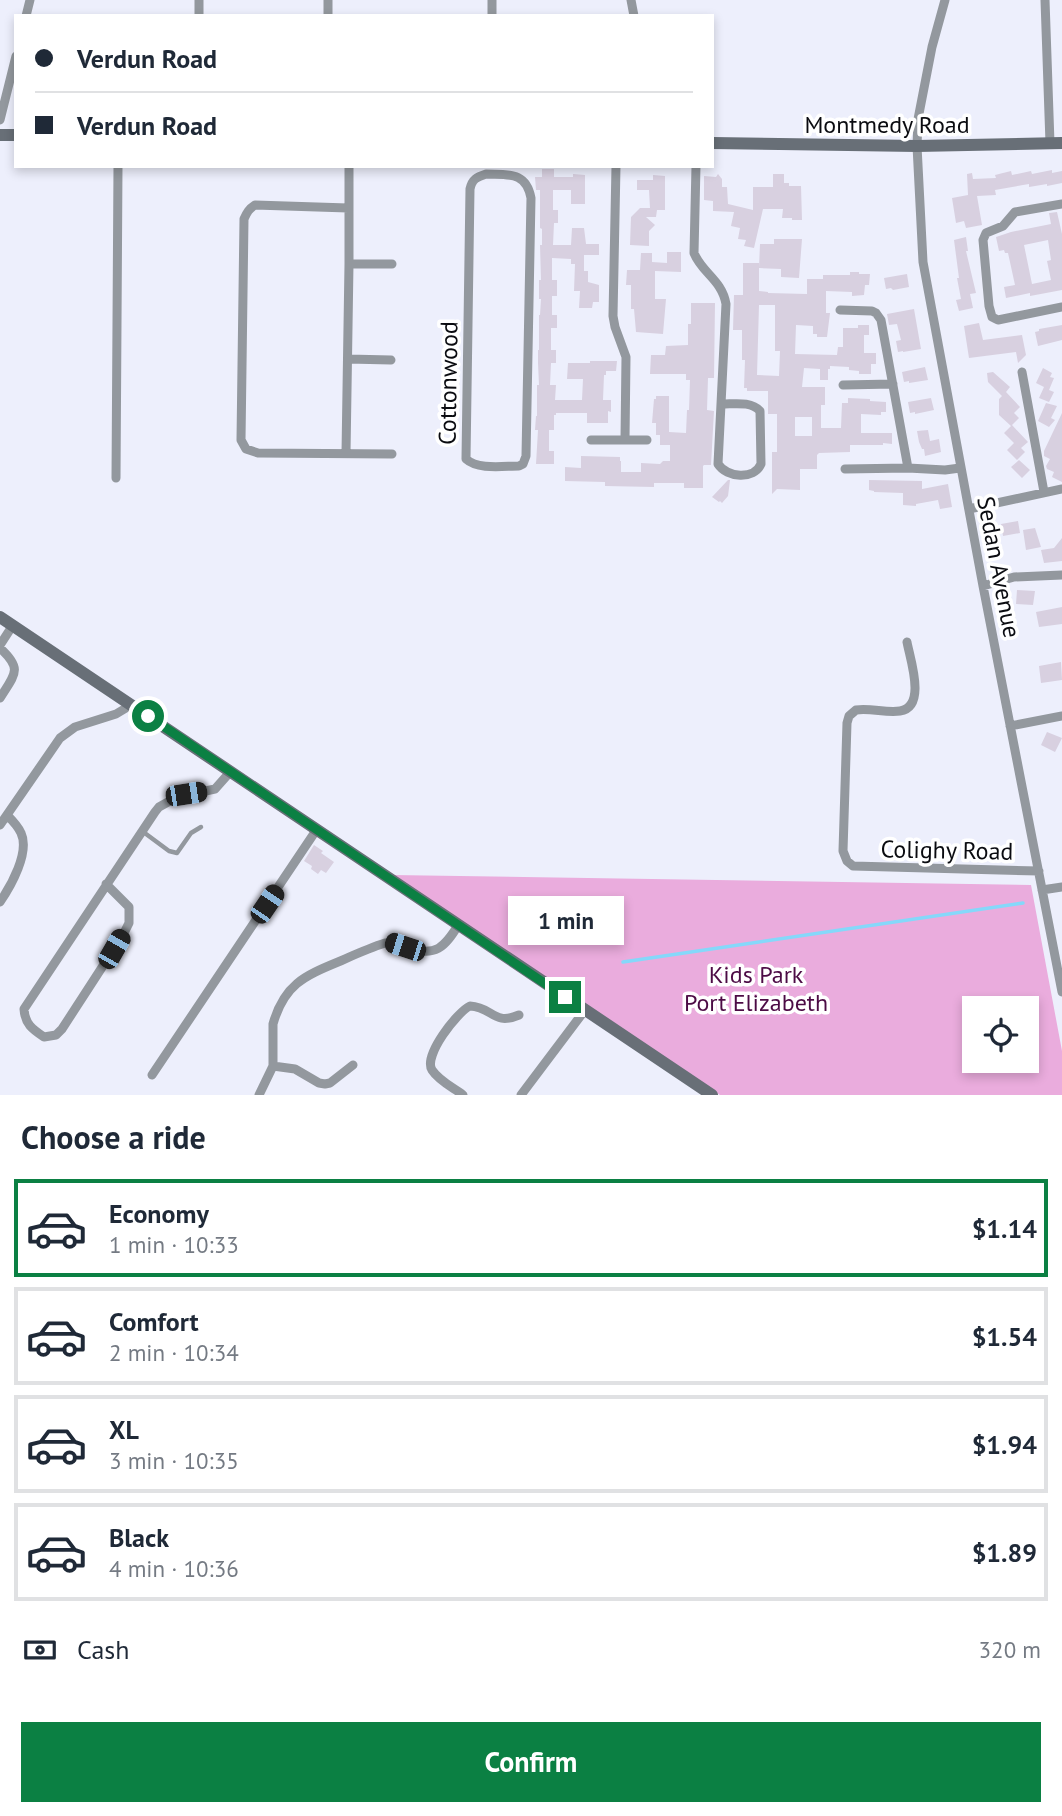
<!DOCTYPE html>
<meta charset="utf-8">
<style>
:root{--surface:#fff;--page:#f6f6f7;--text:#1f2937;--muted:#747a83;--line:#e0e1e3;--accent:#0b8043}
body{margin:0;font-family:"PT Sans",sans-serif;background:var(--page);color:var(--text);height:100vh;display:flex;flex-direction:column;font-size:26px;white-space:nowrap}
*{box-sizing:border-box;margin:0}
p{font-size:23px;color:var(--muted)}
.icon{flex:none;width:38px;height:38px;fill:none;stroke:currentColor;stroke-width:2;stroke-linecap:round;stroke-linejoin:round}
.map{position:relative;height:1095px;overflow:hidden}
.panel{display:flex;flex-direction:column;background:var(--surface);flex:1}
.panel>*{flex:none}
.guide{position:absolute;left:14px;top:14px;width:700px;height:154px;border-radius:0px;box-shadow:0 4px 10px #0003;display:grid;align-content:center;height:154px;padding:0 21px;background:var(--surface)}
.tools{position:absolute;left:962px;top:996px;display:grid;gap:14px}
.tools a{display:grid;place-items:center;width:77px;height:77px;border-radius:0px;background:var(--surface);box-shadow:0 4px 10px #0003;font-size:35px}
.end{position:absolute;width:32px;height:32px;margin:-16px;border:9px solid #0b8043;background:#fff;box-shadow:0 0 0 4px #fff}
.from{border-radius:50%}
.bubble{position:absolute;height:49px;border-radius:0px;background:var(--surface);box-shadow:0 4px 10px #0003;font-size:23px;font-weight:700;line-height:49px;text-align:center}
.car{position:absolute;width:21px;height:42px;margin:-21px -10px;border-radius:9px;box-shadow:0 0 5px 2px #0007;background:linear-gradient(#222 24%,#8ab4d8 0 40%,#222 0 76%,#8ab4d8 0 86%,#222 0)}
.guide b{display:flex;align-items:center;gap:24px;height:66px;font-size:26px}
.guide b+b{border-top:2px solid var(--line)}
.guide i{width:18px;height:18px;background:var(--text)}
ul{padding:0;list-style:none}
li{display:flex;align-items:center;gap:21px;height:98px;margin:0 14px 10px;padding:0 7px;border:4px solid var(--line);border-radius:0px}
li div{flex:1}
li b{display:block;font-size:26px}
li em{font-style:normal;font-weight:700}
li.active{border-color:var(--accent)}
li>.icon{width:63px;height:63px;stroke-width:1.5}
h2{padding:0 21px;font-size:32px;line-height:84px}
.pay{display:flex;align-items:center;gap:18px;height:77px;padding:0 21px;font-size:26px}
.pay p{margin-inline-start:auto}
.primary-button{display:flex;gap:14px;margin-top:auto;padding:14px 21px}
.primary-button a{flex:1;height:80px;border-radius:0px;background:var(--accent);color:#fff;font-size:28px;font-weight:700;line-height:80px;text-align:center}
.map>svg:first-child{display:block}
.green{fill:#eaacdd;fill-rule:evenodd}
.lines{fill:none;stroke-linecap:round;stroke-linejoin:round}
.stream{stroke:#85d8fa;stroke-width:3.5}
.building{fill:#d8d0e0;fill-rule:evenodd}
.lane{stroke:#93989e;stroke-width:4.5}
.street{stroke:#93989e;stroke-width:9}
.secondary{stroke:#686f77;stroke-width:12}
.route{stroke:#0b8043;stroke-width:9}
.labels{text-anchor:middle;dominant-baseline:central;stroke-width:7;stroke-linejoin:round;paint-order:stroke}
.street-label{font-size:24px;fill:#0a0b10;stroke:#fff}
.park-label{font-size:24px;fill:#4c0b45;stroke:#fff}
</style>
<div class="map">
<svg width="1062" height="1095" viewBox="0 0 1062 1095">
<rect width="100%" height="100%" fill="#edeffc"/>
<path class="green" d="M392,875l639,10 31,166v44h-342zM975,1008h52v52h-52z"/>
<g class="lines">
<path class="stream" d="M623,962l400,-59"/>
</g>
<path class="building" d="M542,169h12v8h19v-3l12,1v29h-14v-14h-18v20h5v13h-4l-1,22h18l1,-17h12l2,16h13v11h-15v16h4v11l11,3v17h-6l-1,6h-13l1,-17h-6l1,-27h-4v-5l-19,-1v22h5v16h-5v19h5v13h-6v22h5v13h-5l-1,22h6l-1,15h27l1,-21h-16l1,-16h22v-2h27l-1,10h-10v4h-2l-1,25h8v12l-3,-1v12h-21v-10h-31v2h-2v15h-5v21h5v13h-18l2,-34h-3l1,-14h1v-31h2l-1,-22v-13h1v-35h1l1,-16h-2v-19h2l-1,-35h2v-16l-2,-1v-38h-4l-1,-13h7z
M1052,170v3l10,-2v12l-15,3v-2l-18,3v-3l-6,1 -28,5 1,5 -19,1 5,29 -16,3 -2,-7 -8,2 -4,-25 16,-3 -1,-21 5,-1 1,6 23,-1 -1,-3 16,-4 1,4 19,-4 1,3z
M718,174l4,5v8h5l1,17 25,6v-23h20v-13h11v9h5v3h12l1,34h-10v-2h-10l1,-9h-20l-9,39 -10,-2 2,-6 -8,-1 2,-11 -9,-2 3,-14 -21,-1v-10l-9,-1v-24l12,1z
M653,175l12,1v34h-8l-1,7h-10l9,8 -6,6v15l-19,-1 1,-28 9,-9h10l-1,-18h-12v-10h16z
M1057,212l5,22v56l-32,6v-3l-24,5 -2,-11 11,-2 -7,-32h-3l-1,-3 -5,1 -3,-14 15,-5 40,-8 -2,-11zM1048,240l3,20 -4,1 4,19 -19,4 -8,-39z
M966,237l2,14h-2l10,42 -6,1 3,14 -14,3 -3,-11 5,-1 -4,-21h2l-5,-38z
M774,239h28l-3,39 -18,-1v-8l-22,-1 1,-24h14z
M667,252h14v20l-26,-1v28h11l-3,35 -27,-2 -2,-23h-3v-24h-5l1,-15h13l1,-17h11v9l15,1z
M743,263h16v28l9,1v1l39,1v-15h16v-4h27v-3h9v2h11l-1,11h-4l-1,10 -12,1v-4l-26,-1v22h4l-3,24h-10v-3h-4v-8l-17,-1 -1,29 42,1 1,-8h5v-19h15v-3h11v10h-5v18h12v11h-5v10h-12v-3l-10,-1v-3l-19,-1v3h-2v11h-8v-11l-16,-1 -2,19h23v18h-4v23h20l1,-25h6v-5l22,1v2l16,1v10h-5v3l-20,-1v19h31v11l-9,-1v2h-33v7l-31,1 -2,2v14h-17v21l-23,-1 -5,5v-42h5v-38h-9v-23h-21v-3h-3l1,-28h-3v-30h-9l1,-35h9zM759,305h16v46h5l-1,25 -22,-1zM795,417h17v19h-17z
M907,274l2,13 -16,3 -2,-2 -5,1 -2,-11z
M691,303h24l-1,75h-6l-1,32 7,1 -3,54h-7l-1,1v22h-19v-5h-30v4l-49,-1v-4l-40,-1v-14l16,1v-12l39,1v4h1v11h20v-9l19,1 3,-3h7v-16h-10v-10h-4v-12h-4l2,-24h2v-3h13v36l17,1 1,-23h2l1,-30h-4v-6h-36l1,-19h14l1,-9 22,-1v-21h3z
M914,309l7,40 -18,3v-1l-5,1 -2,-11 5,-1 -4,-16 -8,1 -2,-11z
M979,323l4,17 39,-5 4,20 -8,8 -2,-11 -47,6 -5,-32z
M1062,325v15l-24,6 -3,-14 4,-1v-2z
M925,367l3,13 -19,3v-2l-5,1 -2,-10z
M1043,368l9,5 -2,4 4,1 -5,12 5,2 -5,10 -10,-4 5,-11 -8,-4z
M993,372l17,15 -4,5 14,15 -6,6 5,5 -7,7 16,17 -7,6 4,4 -8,8 -10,-10 7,-7 -10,-10 7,-7 -12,-11v-16l3,-3 -14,-14 -1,-9z
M931,398l3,12 -19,4v-2l-5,1 -2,-11z
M1046,403l11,3 -6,12 4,2 -6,7 -11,-6z
M1062,413v69l-10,-5 2,-5 -7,-3 -1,-3 4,-7 -6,-3v-5z
M928,430l2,11 9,-2 2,13 -16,4 -1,-7h-2l-3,-7 -2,-11z
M1019,460l11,10 -8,8 -11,-11z
M728,480h2l-2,16 -6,7 -2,-2 -1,1 -7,-5z
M869,480l53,1v8l26,-5 4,23 -12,2 -2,-9 -22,4v2l-13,-1v-12l-29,-1v-1l-5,-1z
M1018,521l2,12 -17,3 -2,-12z
M1035,528l6,19 -15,3 -3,-20z
M1062,538v23l-18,2 -3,-13 13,-2z
M1017,590l18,1 -2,14 -17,-1z
M1062,607v17l-23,3 -3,-15z
M1061,662l1,18 -21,3 -2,-17z
M1047,732l15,6 -7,14 -14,-7z
M314,845l9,6 -2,2 13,9 -8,11 -5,-3 -3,4 -7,-5 1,-3 -8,-5z"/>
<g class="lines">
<path class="lane" d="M142,831l27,20 8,2 14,-20 10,-6"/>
<path class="street" d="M328,0v16
M631,0l3,16
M945,0l-13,47 -14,72 -1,27 6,116 60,324 79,406
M1045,0l5,143
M26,16l4,-16
M199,16v-16
M492,16v-16
M0,120l16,-64
M616,166l-3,150 2,11 11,30 -1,82
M696,166l-2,87c8,20 28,27 32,51l-8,160c9,14 36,16 43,0l-1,-53c-9,-10 -25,-7 -38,-7
M486,174c22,1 40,-3 45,24l-5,258 -3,8 -4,2c-16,0 -41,4 -53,-7l4,-270c2,-10 7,-12 16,-15z
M1062,204l-47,8 -12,14 -17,7 -3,7 6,66 3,11 6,3 64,-13
M348,208l-93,-3c-6,4 -8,7 -11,14l-3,221 5,9 12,4 134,1
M349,264h43
M840,310l32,1 4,2 5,7 27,148
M348,359l43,1
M1022,372l22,120
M843,385l50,-1
M591,440h56
M346,453l3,-189v-98
M845,469l63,-1 37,2 15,-2
M116,478l2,-312
M969,509l93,-20
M983,586l31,-9 48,-2
M907,642c3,17 20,65 -7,69 -14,2 -29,-3 -44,-1l-7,6 -2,7 -4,128 4,10 6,5 186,5
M0,645l13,-20
M0,648c23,21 15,26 0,50
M1010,726l52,-10
M0,825l60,-87 15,-11 41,-13 15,-9
M106,884l23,23v16l-6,12 -61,94 -6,6 -12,2c-12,-8 -19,-13 -20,-28l131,-197 4,-5 18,-10 38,-8 16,-18
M1042,890l20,-3
M0,902c11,-16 30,-50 21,-69 -3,-7 -9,-13 -14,-18
M273,1066l22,3 24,14 6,1 5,-1 23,-18
M152,1075l165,-246
M259,1095l14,-29v-42c11,-39 31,-48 65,-62 16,-7 31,-14 47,-19 8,0 15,3 22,5 29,9 37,0 52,-24
M463,1095c-9,-7 -24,-14 -31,-25 -9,-14 25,-58 38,-64 23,1 23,20 49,9
M521,1095l64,-85"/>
<path class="secondary" d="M0,135h16
M712,143l205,3 145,-3
M0,617l712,478"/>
</g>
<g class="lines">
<path class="route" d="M148,716l417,281"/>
</g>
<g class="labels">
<g class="street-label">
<text x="887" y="124">Montmedy Road</text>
<text transform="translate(448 383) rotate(-89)">Cottonwood</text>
<text transform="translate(999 567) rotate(79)">Sedan Avenue</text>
<text transform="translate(947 850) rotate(1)">Colighy Road</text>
</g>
<g class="park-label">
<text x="756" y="974">Kids Park<tspan x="756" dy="28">Port Elizabeth</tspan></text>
</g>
</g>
</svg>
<div class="tools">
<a><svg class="icon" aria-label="locate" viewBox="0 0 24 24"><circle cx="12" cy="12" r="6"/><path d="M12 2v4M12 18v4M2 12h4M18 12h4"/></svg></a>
</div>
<i class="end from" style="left:148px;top:716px"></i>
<i class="end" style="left:565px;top:997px"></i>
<div class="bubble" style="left:508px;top:896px;width:116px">1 min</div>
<i class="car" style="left:186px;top:794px;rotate:81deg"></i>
<i class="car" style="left:267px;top:904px;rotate:34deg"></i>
<i class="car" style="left:405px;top:947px;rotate:288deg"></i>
<i class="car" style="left:114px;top:949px;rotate:30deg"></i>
<div class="guide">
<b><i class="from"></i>Verdun Road</b>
<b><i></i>Verdun Road</b>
</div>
</div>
<section class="panel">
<h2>Choose a ride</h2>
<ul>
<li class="active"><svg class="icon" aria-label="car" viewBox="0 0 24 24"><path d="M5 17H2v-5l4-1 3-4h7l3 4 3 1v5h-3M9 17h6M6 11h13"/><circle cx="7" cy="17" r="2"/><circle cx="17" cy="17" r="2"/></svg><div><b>Economy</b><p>1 min · 10:33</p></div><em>$1.14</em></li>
<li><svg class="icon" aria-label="car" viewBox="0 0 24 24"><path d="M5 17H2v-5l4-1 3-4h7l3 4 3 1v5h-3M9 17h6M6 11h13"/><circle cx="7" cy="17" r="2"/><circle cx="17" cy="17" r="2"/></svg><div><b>Comfort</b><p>2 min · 10:34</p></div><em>$1.54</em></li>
<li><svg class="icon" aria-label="car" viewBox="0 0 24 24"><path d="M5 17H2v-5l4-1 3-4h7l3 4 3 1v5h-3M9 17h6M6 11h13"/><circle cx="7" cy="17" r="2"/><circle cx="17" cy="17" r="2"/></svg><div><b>XL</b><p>3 min · 10:35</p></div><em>$1.94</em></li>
<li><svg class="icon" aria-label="car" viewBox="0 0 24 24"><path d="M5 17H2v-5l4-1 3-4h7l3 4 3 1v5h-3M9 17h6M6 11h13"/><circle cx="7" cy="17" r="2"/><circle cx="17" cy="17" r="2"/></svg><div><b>Black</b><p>4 min · 10:36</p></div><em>$1.89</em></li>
</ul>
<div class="pay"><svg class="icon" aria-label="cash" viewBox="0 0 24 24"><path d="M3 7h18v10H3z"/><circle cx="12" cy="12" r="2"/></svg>Cash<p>320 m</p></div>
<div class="primary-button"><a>Confirm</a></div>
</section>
